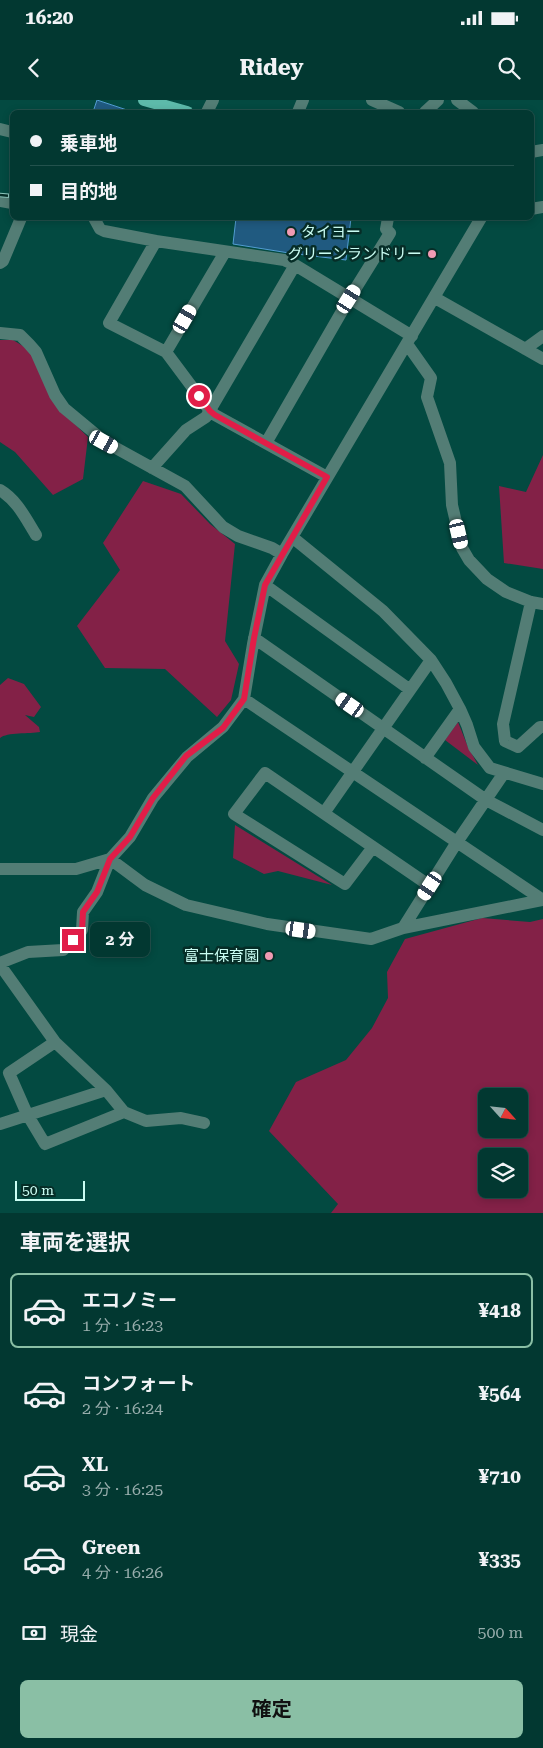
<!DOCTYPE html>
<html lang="ja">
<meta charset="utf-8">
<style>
:root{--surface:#023831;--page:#10433d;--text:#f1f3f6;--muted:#96acab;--line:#23524d;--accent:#8abfa5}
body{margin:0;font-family:"Roboto Serif","Noto Sans JP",serif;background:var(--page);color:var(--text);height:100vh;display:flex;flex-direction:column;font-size:19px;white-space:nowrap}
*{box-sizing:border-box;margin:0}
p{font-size:16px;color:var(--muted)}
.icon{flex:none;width:28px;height:28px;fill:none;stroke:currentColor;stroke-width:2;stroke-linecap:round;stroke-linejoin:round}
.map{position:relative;height:1113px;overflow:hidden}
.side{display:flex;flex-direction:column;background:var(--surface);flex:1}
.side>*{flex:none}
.top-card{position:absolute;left:10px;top:10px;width:524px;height:110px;border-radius:8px;box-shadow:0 2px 8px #0003,0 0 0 1px var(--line);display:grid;align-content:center;height:110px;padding:0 20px;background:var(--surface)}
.needle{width:32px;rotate:117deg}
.tools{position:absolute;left:478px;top:988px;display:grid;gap:10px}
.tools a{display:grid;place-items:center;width:50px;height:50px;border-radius:8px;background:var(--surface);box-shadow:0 2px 8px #0003,0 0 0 1px var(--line);font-size:25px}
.scale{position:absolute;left:15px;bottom:12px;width:70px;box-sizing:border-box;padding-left:5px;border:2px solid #cafdf3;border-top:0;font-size:14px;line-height:18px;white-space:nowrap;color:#cafdf3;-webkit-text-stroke:4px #062d27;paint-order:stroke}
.end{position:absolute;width:22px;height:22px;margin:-11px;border:6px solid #e11d48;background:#fff;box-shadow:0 0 0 2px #fff}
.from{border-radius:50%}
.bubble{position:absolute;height:35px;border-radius:8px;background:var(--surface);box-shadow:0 2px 8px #0003,0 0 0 1px var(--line);font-size:16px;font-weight:700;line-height:35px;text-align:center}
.car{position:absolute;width:15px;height:30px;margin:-15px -8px;border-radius:6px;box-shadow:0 0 4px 1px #0007;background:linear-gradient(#fff 24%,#345 0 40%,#fff 0 76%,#345 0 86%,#fff 0)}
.top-card b{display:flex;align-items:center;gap:18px;height:48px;font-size:19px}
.top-card b+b{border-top:1px solid var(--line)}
.top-card i{width:12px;height:12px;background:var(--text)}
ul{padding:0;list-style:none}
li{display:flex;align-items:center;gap:15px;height:75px;margin:0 10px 8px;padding:0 10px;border:2px solid transparent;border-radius:8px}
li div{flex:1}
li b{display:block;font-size:19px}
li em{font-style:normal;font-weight:700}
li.current{border-color:var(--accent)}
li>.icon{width:45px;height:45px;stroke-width:1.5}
h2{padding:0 20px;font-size:22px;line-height:60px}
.pay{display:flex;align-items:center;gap:12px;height:55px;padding:0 20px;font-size:19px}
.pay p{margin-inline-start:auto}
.action{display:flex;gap:10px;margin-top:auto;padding:10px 20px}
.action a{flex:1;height:58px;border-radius:8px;background:var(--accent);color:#111;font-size:20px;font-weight:700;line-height:58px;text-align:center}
.status{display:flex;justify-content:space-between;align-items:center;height:35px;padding:0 25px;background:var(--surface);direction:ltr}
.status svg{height:14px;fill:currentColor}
header{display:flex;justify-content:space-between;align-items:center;height:65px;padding:0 20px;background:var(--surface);font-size:22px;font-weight:700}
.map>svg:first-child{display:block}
.green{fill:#832147;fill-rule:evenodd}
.building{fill:#205a80;stroke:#529dd1}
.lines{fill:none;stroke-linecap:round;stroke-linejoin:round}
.minor{stroke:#537d75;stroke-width:12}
.major{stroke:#5dbaaa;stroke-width:12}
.rail-casing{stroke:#8dc6bd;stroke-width:4.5}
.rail{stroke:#062d27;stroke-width:2.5;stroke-dasharray:8;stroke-linecap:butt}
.route{stroke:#e11d48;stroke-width:6}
.poi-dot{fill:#f19ab3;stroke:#062d27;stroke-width:2}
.labels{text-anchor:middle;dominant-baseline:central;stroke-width:5;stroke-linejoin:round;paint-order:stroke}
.poi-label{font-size:15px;fill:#cafdf3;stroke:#062d27;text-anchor:end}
</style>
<div class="status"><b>16:20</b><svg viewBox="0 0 49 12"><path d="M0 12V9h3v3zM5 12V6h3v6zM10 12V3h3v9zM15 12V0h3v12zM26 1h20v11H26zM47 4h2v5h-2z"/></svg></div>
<header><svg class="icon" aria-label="back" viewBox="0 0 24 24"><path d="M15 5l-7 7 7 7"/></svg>Ridey<svg class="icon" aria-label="search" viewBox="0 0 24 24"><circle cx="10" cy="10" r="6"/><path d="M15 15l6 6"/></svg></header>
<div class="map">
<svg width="543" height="1113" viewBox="0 0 543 1113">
<rect width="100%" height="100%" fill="#034a41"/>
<path class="green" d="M0,240h13l20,12 24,55 31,30 -5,42 -30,16 -38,-43 -15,-10z
M543,355v114l-39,-6 -5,-77 27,6z
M143,381l38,13 29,30 25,20 -10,97 14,23 -8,36 -14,17 -52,-48 -60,-1 -28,-42 43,-56 -17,-27z
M8,578l16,6 17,23 -7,10 -9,-2 14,12 1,5c-10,2 -33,0 -40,6v-53z
M458,622l10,25 10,18 -33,-25z
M235,725l97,60 -54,-14 -14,3 -31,-16z
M482,818l48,4 13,-3v294h-212l7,-9 -69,-73 27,-49 50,-22 26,-32 16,-30 -1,-26 18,-33zM486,996h33v33h-33zM486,1056h33v33h-33z"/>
<path class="building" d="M97,0l33,11v1h-37z
M236,118h115l-5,42 -57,-7 -56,-9z"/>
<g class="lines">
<path class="minor" d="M372,0l27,12
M457,0l16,12
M207,12l6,-12
M298,12l5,-12
M425,12l13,-12
M0,29l12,3
M531,52l12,-2
M0,101l12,2
M531,109l12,-2
M94,118l6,11 4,2 52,10
M0,163l3,-2 18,-43
M435,198l108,61
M0,233l20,2 9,9 7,8 19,43 9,13 41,34 80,44 38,41 15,9 34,12 10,6
M407,244l24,34 -4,19 23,66 2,42 10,43 7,12 18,19 19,13 25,10 12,2
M525,249l18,-13
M166,252l59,-100
M266,343l83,-144 41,-66 -4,-4 2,-11
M152,368l34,-38 20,-13 89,-152
M327,377l-112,-62 -5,-4 -44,-59 -57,-29 47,-82 128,19 11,5 117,71
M0,390c17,10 26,29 36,45
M292,437l91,74 48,49 15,23 14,26 7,16 7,22 16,21 53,16
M265,485l144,104
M531,502l-28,122 2,17 13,6 22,-20h3
M254,538l232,162 57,30
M244,599l299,201
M425,658l35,-49
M324,713l107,-153
M373,747l-28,37 -111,-70 31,-41 165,113
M0,769h76l34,-10 20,-22 23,-39 34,-41 36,-30 21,-28 9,-55 12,-59 17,-31 199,-336
M403,828l54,-86 47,-69
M0,863l28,-11 35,-2 19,-20 1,-18 14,-20 13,-33 35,26 41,20 81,19 104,15 32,-11 139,-28
M0,865l55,77 51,48 18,22 22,9 35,-3 23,5
M55,942l-46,31 18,41 18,30 79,-32
M0,1024l106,-34"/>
<path class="major" d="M144,0l43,12"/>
<g class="rail-casing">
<path id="rail" d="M0,95l12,1"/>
</g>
<use href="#rail" class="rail"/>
</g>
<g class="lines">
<path class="route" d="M73,840l9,-10 1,-18 14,-20 13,-33 20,-22 23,-39 33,-42 37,-28 21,-29 10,-61 11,-53 62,-108 -112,-62 -5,-4 -11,-15"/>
</g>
<g class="poi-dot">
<circle cx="291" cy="132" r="5"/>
<circle cx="432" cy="154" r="5"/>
<circle cx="269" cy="856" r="5"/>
</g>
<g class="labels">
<g class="poi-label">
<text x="301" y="132" text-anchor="start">タイヨー</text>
<text x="422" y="154">グリーンランドリー</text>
<text x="259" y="856">富士保育園</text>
</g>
</g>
</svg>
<div class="tools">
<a><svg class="needle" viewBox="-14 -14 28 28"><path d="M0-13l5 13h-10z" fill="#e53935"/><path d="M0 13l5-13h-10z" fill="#96acab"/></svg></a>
<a><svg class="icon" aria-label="layers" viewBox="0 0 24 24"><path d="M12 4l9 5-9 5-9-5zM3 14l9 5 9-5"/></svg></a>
</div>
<div class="scale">50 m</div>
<i class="end from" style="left:199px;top:296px"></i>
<i class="end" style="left:73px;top:840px"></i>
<div class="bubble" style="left:90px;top:822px;width:60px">2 分</div>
<i class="car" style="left:349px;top:199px;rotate:32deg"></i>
<i class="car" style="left:185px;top:219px;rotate:30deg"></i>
<i class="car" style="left:104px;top:342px;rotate:119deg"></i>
<i class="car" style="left:459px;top:434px;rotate:167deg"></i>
<i class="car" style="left:350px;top:605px;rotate:305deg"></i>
<i class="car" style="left:430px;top:786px;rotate:213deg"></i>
<i class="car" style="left:301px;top:830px;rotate:98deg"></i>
<div class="top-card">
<b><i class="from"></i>乗車地</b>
<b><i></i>目的地</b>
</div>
</div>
<section class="side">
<h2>車両を選択</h2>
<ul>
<li class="current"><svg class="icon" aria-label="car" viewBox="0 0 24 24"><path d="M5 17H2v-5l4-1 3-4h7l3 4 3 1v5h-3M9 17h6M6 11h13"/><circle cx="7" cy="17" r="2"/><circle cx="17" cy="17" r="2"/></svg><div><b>エコノミー</b><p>1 分 · 16:23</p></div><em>¥418</em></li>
<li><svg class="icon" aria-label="car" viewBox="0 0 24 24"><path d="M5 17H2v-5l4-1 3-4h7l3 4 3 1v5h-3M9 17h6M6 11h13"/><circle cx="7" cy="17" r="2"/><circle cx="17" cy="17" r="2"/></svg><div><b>コンフォート</b><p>2 分 · 16:24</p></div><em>¥564</em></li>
<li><svg class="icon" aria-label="car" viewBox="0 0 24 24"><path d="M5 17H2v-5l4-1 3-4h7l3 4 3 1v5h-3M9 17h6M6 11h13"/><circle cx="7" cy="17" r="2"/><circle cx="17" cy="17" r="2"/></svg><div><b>XL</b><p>3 分 · 16:25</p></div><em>¥710</em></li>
<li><svg class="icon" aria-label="car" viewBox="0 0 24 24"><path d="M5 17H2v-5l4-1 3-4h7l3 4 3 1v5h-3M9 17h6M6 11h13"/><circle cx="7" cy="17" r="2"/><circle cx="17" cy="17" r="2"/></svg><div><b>Green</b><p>4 分 · 16:26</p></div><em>¥335</em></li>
</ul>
<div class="pay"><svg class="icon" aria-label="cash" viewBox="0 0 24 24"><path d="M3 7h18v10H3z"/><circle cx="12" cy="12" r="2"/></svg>現金<p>500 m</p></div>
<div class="action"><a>確定</a></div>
</section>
